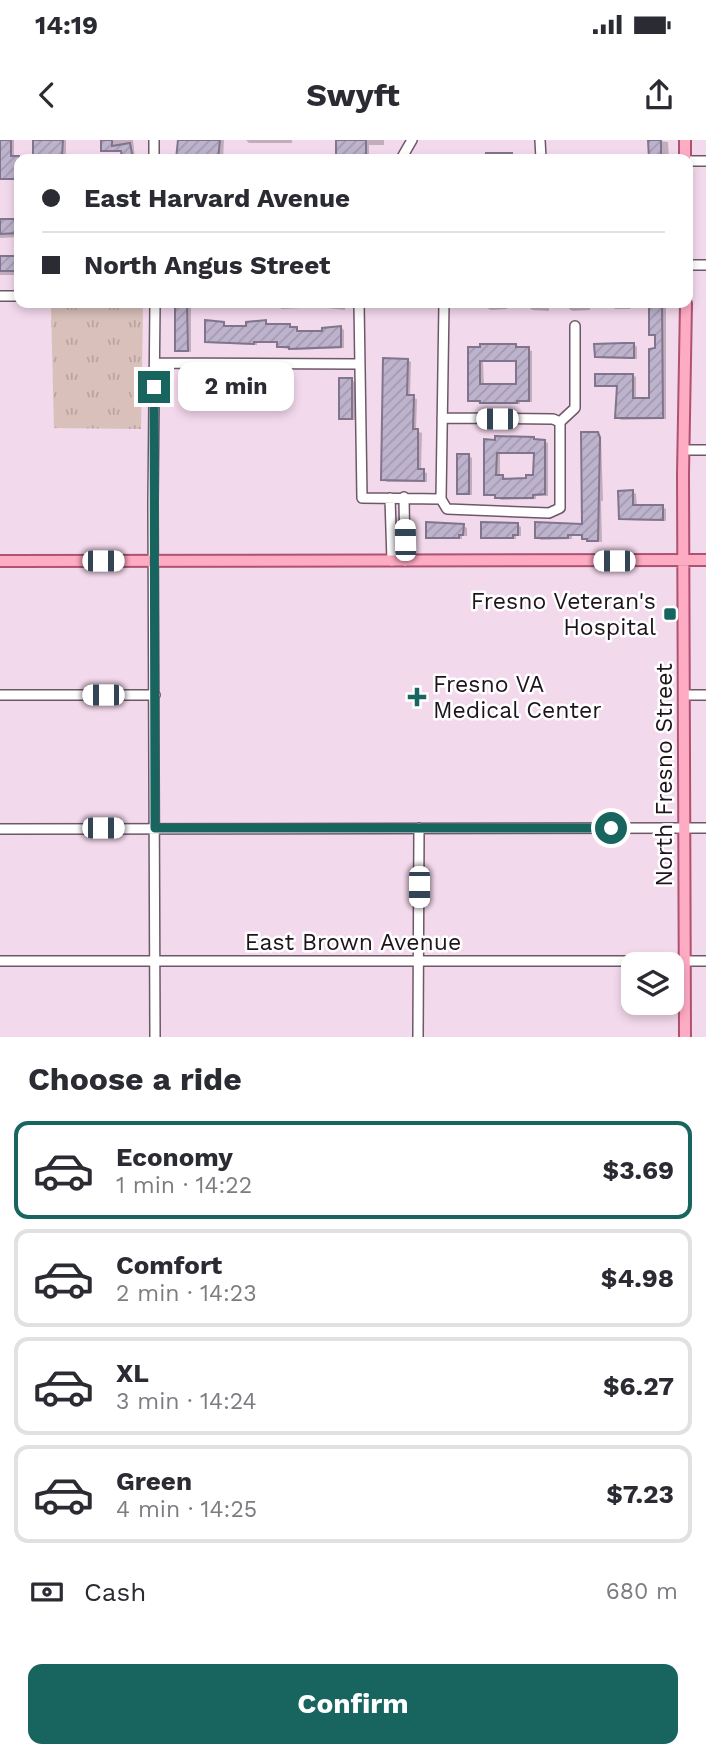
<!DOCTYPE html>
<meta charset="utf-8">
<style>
:root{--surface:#fff;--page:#f7f7f7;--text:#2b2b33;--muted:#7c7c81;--line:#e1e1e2;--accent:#186560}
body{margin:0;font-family:"Work Sans",sans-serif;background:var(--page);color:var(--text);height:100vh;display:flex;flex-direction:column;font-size:26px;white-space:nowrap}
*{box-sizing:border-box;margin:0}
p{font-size:23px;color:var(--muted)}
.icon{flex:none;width:38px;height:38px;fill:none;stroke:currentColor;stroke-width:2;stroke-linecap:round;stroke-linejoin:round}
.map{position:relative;height:897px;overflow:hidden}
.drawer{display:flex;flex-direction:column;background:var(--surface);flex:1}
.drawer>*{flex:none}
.hud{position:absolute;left:14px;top:14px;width:679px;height:154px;border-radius:14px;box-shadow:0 4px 10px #0003;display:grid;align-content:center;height:154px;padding:0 28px;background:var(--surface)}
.buttons{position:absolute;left:621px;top:812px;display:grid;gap:14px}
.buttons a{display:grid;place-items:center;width:63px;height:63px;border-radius:14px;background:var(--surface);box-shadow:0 4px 10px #0003;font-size:35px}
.end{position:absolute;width:32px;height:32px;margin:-16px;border:9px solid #186560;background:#fff;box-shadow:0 0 0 4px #fff}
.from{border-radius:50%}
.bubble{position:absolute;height:49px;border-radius:14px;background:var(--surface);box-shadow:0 4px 10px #0003;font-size:23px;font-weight:700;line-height:49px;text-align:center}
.car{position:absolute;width:21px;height:42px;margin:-21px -10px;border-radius:9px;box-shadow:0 0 5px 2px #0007;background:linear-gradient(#fff 24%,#345 0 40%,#fff 0 76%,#345 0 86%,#fff 0)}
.hud b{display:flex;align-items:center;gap:24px;height:66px;font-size:26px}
.hud b+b{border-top:2px solid var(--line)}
.hud i{width:18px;height:18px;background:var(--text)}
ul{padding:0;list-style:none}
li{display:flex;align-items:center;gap:21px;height:98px;margin:0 14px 10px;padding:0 14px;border:4px solid var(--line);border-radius:14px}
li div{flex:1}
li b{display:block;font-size:26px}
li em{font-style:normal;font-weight:700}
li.selected{border-color:var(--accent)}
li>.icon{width:63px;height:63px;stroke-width:1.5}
h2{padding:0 28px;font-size:32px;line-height:84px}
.pay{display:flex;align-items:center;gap:18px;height:77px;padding:0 28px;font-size:26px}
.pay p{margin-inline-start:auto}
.primary-button{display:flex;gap:14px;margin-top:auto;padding:14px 28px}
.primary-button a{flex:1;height:80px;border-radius:14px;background:var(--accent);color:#fff;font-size:28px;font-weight:700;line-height:80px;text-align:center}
.status{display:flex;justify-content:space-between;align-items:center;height:49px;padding:0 35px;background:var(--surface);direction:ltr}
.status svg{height:19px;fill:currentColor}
header{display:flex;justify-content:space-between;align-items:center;height:91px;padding:0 28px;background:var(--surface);font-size:32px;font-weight:700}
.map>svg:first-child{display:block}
.grass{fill:url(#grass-tufts)}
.shadow{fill:#0003;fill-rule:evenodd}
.building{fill:url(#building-hatch);stroke:#80758d;stroke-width:2;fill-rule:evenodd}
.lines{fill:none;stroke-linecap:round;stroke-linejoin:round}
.minor-casing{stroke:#6d5868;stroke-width:12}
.major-casing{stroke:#af526f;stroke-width:14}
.minor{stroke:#fff;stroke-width:9}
.major{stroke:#feabc4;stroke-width:10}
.route{stroke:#186560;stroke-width:9}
.poi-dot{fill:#186560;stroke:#fff;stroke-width:2.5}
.labels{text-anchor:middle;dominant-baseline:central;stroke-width:5;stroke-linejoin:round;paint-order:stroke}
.poi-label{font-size:23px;fill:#1e151c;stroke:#fff;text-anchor:end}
.street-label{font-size:23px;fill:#1e151c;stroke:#fff}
</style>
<div class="status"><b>14:19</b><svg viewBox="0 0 49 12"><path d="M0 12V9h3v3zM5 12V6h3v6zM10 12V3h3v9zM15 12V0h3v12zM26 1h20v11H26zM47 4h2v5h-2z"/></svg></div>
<header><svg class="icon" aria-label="back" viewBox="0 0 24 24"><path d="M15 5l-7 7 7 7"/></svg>Swyft<svg class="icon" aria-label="share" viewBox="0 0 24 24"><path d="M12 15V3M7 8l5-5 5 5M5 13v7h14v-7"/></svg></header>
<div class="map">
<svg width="706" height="897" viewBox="0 0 706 897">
<defs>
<pattern id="grass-tufts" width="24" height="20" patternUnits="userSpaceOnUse" patternTransform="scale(1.75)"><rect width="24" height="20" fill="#d9c0ba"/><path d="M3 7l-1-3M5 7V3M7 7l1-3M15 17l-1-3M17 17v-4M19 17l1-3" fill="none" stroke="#baa49f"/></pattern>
<pattern id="building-hatch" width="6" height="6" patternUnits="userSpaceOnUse" patternTransform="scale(1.75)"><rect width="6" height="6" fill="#beb3cd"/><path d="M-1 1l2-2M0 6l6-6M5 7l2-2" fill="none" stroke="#a399af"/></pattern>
</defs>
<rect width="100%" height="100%" fill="#f3d9ec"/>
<path class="grass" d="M141,166l2,2 -2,121 -87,-1 -3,-121z"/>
<path class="shadow" d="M0,0h14v17h21l-1,-17h32v17h39l4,2h-90v21h-19z
M103,0h30l2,18 5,1h-16l-1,-7h-17l-3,-2z
M179,0h45l-1,19h-45z
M292,0v3h-43l-3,-3z
M338,0h46v5h-15v14h-46v-4l15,-1z
M650,0l18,2 1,17h-19z
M512,14l11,2 4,3h-67v-2z
M618,17l13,2h-59z
M19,80v17l-19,1v-17z
M0,118h19v17h-19z
M177,163h14v49l-14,-2z
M257,163h88v7l-18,-2 -4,-5h-23v5l-18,1 -3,-2v-4z
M487,163h62v8l-17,-1 -4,-4h-21v3l-16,1 -4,-2z
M570,163h61l-1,6h-15l-4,-4 -21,-1v6l-17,1 -4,-2z
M650,163h16v116l-45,1 -4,-3 2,-30h-19l-3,-2 35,-10 4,2v23l15,-1 5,-63 -5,-2z
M266,182l3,3h20l11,8h23l18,-6 3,3v18l-50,2 -12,-2 -3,-2v-3h-22v2l-47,-2 -4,-2 18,-17 4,4h19z
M634,204l3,3v12l-37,-1 -3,-2z
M482,205l34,1 16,5v51h-12v2h-35l-16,-4zM483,222h35l-1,24h-33z
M407,220l4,2 -1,35 7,2 -1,32 6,2 -1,38 6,2v9h-40l-4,-3z
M351,240l4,2v38h-10l-4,-2z
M598,293l3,3 2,65h-2l1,41 -14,-2 -4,-4h-12v3l-31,1 -4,-3 47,-11z
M486,301h58l4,2v53h-12v3l-35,1 -4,-4 -12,-2zM500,314h35l-1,22 -6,4 -28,-3z
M469,316l3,2v37h-9l-4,-2z
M633,352l3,2 1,13h25l4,2v12l-42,-1 -4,-2z
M518,385l3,2v9h-5v3h-29l-4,-2z
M463,386l4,2v8h-5v3h-31l-4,-2z"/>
<path class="building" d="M0,0h11v16h8v23h-19z
M33,0h30l-1,17 -17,-1v3h-12z
M101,0h11v6l18,-3 3,16h-11l-1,-8h-20z
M178,0h42l-2,19h-42z
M336,0h30v19h-30z
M648,0h13v19h-12z
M486,13h26v6h-26z
M0,79h19v14l-19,1z
M0,116h19v15h-19z
M175,163h12l1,48h-13z
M649,163h13l1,115h-48l2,-32h-22v-12h38v24h16v-49l6,-1v-13h-6z
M205,180l19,2v4h22v-4l20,-2v4h24v3h7v4h25v-3l19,-2v21l-52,2v-2h-12v-5h-23v2l-49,-2z
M624,203h10v15l-39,-1 -1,-13z
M480,204h36v3h13v54h-12v2h-37v-2h-12v-54h12zM480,221h36v23h-36z
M383,218l25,1 -1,36h7l-1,34h5v40h6v12l-43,-1z
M339,238h13v41h-13z
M581,292h17l2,6 -2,103h-11v-2h-5v-4h-14v3h-33v-16l47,2z
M495,296l39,1v2l11,1v54l-12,1v3h-38v-3h-11v-56l11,1zM497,313h37l-1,22h-7v3l-23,1v-4h-7z
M457,314h12v40h-12z
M633,350v15h30v15l-44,-1 -1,-28z
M426,382l38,2 -1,11h-4v3h-33z
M481,382l37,1v12h-5v3h-32z"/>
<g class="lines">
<g class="minor-casing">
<path id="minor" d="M154,0v19
M540,0l1,19
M401,19l11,-19
M688,21h18
M688,125h18
M0,156h19
M155,163l-2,199 2,535
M359,163l3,195 79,1 3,-196
M155,223l204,1
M442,278l111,1 7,3
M685,310h21
M404,357l1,64
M390,358l2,63
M441,359l6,10 102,4 11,-5v-86l15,-14v-82
M0,555h155
M685,555h21
M0,689l706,-1
M0,821h706
M418,897l1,-209"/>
</g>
<g class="major-casing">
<path id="major" d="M685,19v-19
M0,421l706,-1
M685,897l-2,-563 3,-171"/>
</g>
<use href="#minor" class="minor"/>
<use href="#major" class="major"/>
</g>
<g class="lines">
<path class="route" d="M154,247l1,441h456"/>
</g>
<g class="poi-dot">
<rect x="663" y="467" width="14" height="14" rx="3.5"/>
<path d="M413.5 546.5h7v7h7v7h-7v7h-7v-7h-7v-7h7z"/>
</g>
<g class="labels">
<g class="poi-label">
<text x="656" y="461">Fresno Veteran's<tspan x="656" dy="26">Hospital</tspan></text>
<text x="433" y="544" text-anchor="start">Fresno VA<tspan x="433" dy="26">Medical Center</tspan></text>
</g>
<g class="street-label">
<text transform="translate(664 635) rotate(-90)">North Fresno Street</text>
<text x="353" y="802">East Brown Avenue</text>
</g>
</g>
</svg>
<div class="buttons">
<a><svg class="icon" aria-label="layers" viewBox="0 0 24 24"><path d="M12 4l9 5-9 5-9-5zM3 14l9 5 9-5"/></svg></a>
</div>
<i class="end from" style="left:611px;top:688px"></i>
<i class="end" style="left:154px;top:247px"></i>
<div class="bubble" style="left:178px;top:222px;width:116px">2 min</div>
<i class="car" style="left:497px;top:279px;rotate:270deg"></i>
<i class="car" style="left:405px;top:400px;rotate:359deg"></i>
<i class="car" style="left:103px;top:421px;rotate:90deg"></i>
<i class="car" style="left:614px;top:421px;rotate:270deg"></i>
<i class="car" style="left:103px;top:555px;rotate:270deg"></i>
<i class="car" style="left:103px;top:688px;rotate:90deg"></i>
<i class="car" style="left:419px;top:747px;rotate:180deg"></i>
<div class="hud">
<b><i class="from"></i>East Harvard Avenue</b>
<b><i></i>North Angus Street</b>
</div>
</div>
<section class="drawer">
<h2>Choose a ride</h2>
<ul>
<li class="selected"><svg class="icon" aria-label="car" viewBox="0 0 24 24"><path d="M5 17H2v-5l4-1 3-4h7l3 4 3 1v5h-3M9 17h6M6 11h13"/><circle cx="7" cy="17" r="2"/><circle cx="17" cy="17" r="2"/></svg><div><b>Economy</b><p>1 min · 14:22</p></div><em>$3.69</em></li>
<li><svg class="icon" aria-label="car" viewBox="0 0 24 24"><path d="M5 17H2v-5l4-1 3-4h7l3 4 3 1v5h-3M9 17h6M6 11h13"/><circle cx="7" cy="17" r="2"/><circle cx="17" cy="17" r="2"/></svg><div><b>Comfort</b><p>2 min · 14:23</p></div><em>$4.98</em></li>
<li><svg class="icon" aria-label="car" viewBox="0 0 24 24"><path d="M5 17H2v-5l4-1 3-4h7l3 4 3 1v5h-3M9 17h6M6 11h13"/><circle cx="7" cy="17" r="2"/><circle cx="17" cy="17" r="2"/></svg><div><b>XL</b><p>3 min · 14:24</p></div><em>$6.27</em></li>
<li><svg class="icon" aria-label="car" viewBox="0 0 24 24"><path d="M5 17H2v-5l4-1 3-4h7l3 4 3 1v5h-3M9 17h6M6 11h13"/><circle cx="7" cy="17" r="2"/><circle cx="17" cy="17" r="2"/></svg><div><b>Green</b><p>4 min · 14:25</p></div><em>$7.23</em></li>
</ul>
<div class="pay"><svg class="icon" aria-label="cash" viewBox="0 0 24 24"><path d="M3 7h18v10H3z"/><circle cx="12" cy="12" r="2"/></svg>Cash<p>680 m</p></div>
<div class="primary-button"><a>Confirm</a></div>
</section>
